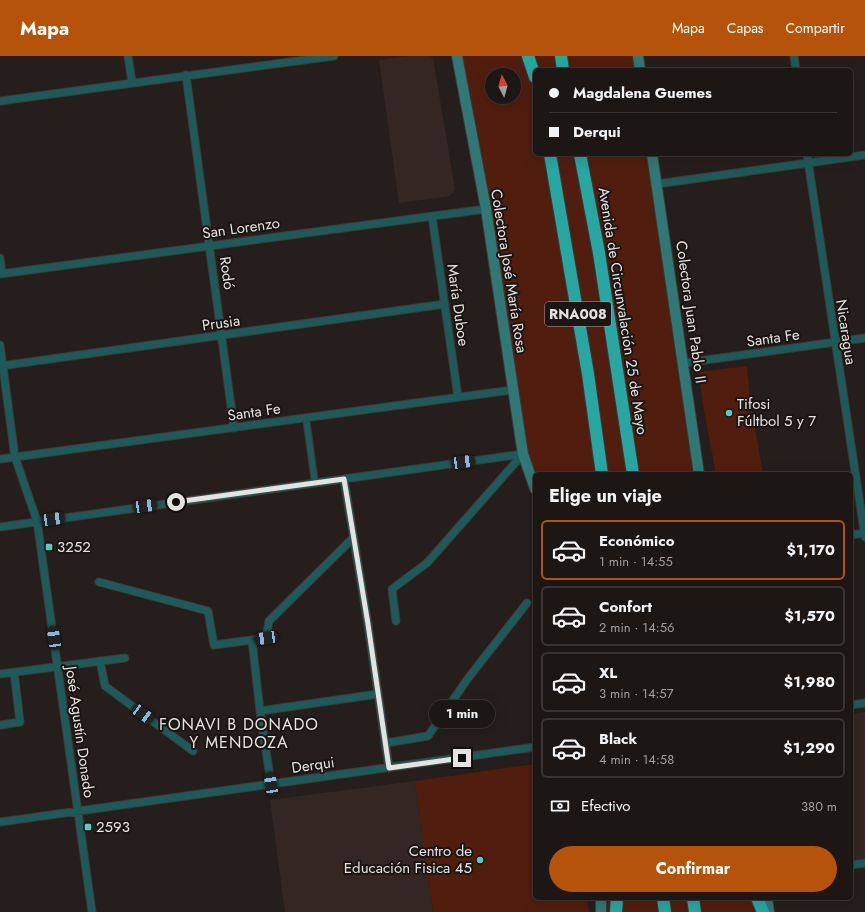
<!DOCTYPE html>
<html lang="es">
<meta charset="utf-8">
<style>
:root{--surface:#1c1615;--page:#251f1e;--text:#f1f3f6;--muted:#a09fa0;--line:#3a3534;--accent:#b45309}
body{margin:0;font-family:Jost,sans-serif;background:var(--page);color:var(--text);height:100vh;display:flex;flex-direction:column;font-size:15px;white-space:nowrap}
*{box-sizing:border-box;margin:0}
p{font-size:13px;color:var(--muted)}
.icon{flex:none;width:22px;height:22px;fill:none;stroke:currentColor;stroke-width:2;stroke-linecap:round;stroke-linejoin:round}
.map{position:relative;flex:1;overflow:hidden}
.drawer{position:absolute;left:533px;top:416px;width:320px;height:428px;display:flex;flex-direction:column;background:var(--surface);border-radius:6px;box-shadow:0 4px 16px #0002,0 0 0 1px var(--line)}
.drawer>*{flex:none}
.guide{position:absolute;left:533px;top:12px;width:320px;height:88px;border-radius:6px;box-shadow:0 4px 16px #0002,0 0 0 1px var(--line);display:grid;align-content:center;height:88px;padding:0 16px;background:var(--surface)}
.needle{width:26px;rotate:354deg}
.tools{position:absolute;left:485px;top:12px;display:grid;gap:8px}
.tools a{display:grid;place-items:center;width:36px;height:36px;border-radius:50%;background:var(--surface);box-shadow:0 4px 16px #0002,0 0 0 1px var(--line);font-size:20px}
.end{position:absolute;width:18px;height:18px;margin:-9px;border:5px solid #e6e2e0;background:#111;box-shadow:0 0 0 2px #111}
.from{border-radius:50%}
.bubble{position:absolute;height:28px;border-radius:14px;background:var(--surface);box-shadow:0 4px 16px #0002,0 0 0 1px var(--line);font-size:13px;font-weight:700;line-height:28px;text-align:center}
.car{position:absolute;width:12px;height:24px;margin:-12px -6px;border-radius:5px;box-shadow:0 0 3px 1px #0007;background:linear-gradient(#222 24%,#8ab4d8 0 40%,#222 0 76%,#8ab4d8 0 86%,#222 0)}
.guide b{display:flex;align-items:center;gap:14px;height:38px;font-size:15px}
.guide b+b{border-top:1px solid var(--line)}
.guide i{width:10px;height:10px;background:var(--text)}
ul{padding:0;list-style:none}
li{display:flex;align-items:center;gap:12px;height:60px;margin:0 8px 6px;padding:0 8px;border:2px solid var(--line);border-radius:6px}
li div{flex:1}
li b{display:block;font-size:15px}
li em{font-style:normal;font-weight:700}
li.current{border-color:var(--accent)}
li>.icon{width:36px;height:36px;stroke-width:1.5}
h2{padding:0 16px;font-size:18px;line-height:48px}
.pay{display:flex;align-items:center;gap:10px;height:44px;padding:0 16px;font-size:15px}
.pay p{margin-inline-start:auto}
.action{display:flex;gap:8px;margin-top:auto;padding:8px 16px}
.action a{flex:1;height:46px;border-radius:24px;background:var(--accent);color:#fff;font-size:16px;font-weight:700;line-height:46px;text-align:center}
header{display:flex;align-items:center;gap:24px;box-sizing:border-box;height:56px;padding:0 20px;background:var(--accent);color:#fff}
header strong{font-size:19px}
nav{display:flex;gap:22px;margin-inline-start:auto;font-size:14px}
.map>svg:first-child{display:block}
.built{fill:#342723}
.green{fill:#511d0e;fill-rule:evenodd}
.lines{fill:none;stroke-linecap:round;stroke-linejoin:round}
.pedestrian-casing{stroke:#403937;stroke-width:8}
.minor-casing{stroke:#403937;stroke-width:9}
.secondary-casing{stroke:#403937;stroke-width:12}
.motorway-casing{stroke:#403937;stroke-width:14}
.pedestrian{stroke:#1c5b59;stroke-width:5.5}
.minor{stroke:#1c5b59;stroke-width:7}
.secondary{stroke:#307875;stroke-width:10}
.motorway{stroke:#28a7a2;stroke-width:12}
.route{stroke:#e6e2e0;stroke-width:5}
.poi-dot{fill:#54cdc8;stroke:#1b1513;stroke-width:1.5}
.labels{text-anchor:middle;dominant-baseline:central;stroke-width:4;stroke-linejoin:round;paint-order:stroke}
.shield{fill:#1b1513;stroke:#a9a4a2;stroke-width:1}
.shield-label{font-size:14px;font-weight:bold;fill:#e6e2e0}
.street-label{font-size:15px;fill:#e6e2e0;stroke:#1b1513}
.poi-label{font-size:15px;fill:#e6e2e0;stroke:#1b1513;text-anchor:start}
.neighbourhood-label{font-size:16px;letter-spacing:1px;fill:#e6e2e0;stroke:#1b1513}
</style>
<header>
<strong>Mapa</strong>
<nav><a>Mapa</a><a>Capas</a><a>Compartir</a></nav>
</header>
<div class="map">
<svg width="865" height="856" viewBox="0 0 865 856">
<rect width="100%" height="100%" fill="#251e1c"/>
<path class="built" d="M409,0h21l3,2 22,131 -5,7 -51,7 -20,-143z
M865,656v147l-14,2v-147z
M415,725l18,131h-148l-15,-112z"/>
<path class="green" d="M457,0h181l2,14h-105v84h117l47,320h-164l-12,-20zM492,19h22v22h-22z
M747,310l3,33 13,75h-47l-13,-69 -4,-33z
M535,708v134h52l2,14h-156l-18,-131z
M601,842h166l2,14h-168z"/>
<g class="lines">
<g class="pedestrian-casing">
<path id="pedestrian" d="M306,362l9,65"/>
</g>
<g class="minor-casing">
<path id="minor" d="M128,0l4,26
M794,0l2,14
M186,19l48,353
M0,45l334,-45
M807,98l58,383
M657,128l208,-29
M432,160l26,181
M0,202l2,15
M0,218l486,-65
M0,289l15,112 22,64 55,391
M684,307l181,-25
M0,310l445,-62
M0,403l512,-69
M344,423l24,146 21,143
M0,471l523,-73
M851,479l14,-2
M99,526l109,29 6,34 52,-7 3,-17 84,-83
M396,565l-4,-32 35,-26 96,-109
M252,584l8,71 11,73
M100,605l5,25 88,65
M0,618l125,-16
M851,649l14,-2
M260,655l118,-17
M0,669l20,-3 -6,-50
M386,687l42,-7 41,-59 58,-74
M0,766l535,-75
M851,809l14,-2"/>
</g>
<g class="secondary-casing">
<path id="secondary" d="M457,0l29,153 34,226 3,19 12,35
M638,0l2,14
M652,98l47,320
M601,842v14
M767,842l2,14"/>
</g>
<g class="motorway-casing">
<path id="motorway" d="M528,0l7,21
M561,0l2,14
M550,98l38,220 14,100
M580,98l19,99 34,221
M663,842l2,14
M693,842l2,14
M757,842l6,14
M616,856l1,-14"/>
</g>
<use href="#pedestrian" class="pedestrian"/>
<use href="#minor" class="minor"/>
<use href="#secondary" class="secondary"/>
<use href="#motorway" class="motorway"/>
</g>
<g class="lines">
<path class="route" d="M176,446l168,-23 24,145 21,144 73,-10"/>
</g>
<g class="poi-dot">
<circle cx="729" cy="357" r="4"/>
<rect x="45" y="487" width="8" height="8" rx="2"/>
<rect x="84" y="767" width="8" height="8" rx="2"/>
<circle cx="480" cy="804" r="4"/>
</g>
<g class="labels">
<rect class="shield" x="545" y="246" width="66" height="24" rx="3"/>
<g class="shield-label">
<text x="578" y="258">RNA008</text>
</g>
<g class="street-label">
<text transform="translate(241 172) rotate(-8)">San Lorenzo</text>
<text transform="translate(509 215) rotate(81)">Colectora José María Rosa</text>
<text transform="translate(227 217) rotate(82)">Rodó</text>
<text transform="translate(458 249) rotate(82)">María Duboe</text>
<text transform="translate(623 255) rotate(81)">Avenida de Circunvalación 25 de Mayo</text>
<text transform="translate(691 256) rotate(82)">Colectora Juan Pablo II</text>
<text transform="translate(221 267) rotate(-8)">Prusia</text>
<text transform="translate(846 276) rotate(81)">Nicaragua</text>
<text transform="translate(773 282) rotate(-8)">Santa Fe</text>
<text transform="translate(254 356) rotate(-8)">Santa Fe</text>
<text transform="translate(80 676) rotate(82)">José Agustín Donado</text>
<text transform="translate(313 709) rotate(-8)">Derqui</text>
</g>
<g class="poi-label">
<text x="737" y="348">Tifosi<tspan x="737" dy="17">Fúltbol 5 y 7</tspan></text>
<text x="57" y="491">3252</text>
<text x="96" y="771">2593</text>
<text x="472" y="795" text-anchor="end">Centro de<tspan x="472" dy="17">Educación Fisica 45</tspan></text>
</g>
<g class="neighbourhood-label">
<text x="239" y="668">FONAVI B DONADO<tspan x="239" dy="18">Y MENDOZA</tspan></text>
</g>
</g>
</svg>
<div class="tools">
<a><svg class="needle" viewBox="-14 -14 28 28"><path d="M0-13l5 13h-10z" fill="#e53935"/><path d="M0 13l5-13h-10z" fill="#a09fa0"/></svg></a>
</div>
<i class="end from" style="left:176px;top:446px"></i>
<i class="end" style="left:462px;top:702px"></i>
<div class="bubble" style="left:429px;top:644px;width:66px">1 min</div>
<i class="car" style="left:463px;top:406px;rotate:82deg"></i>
<i class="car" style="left:145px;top:450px;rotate:82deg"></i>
<i class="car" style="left:53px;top:463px;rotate:82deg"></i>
<i class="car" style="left:54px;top:582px;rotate:352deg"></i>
<i class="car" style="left:266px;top:582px;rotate:262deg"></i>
<i class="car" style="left:143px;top:658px;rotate:126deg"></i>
<i class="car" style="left:271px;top:728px;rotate:351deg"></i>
<div class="guide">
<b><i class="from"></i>Magdalena Guemes</b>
<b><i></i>Derqui</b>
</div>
<section class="drawer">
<h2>Elige un viaje</h2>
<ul>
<li class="current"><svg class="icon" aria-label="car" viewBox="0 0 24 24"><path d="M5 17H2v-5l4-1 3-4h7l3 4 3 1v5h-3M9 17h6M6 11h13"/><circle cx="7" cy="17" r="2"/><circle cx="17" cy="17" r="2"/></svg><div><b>Económico</b><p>1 min · 14:55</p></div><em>$1,170</em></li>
<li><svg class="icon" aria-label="car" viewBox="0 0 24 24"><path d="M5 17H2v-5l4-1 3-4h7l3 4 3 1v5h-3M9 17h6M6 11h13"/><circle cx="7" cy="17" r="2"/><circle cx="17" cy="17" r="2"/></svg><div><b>Confort</b><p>2 min · 14:56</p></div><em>$1,570</em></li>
<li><svg class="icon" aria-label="car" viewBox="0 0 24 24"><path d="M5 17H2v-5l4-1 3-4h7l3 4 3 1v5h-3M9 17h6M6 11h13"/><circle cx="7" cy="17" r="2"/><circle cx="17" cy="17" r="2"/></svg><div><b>XL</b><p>3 min · 14:57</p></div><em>$1,980</em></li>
<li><svg class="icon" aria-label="car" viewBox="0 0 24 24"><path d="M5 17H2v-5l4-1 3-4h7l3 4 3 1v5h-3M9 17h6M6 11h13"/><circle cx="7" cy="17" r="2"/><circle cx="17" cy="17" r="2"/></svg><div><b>Black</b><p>4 min · 14:58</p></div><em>$1,290</em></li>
</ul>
<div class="pay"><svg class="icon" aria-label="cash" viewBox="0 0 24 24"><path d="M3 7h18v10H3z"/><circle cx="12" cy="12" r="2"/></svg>Efectivo<p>380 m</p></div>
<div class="action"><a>Confirmar</a></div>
</section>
</div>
